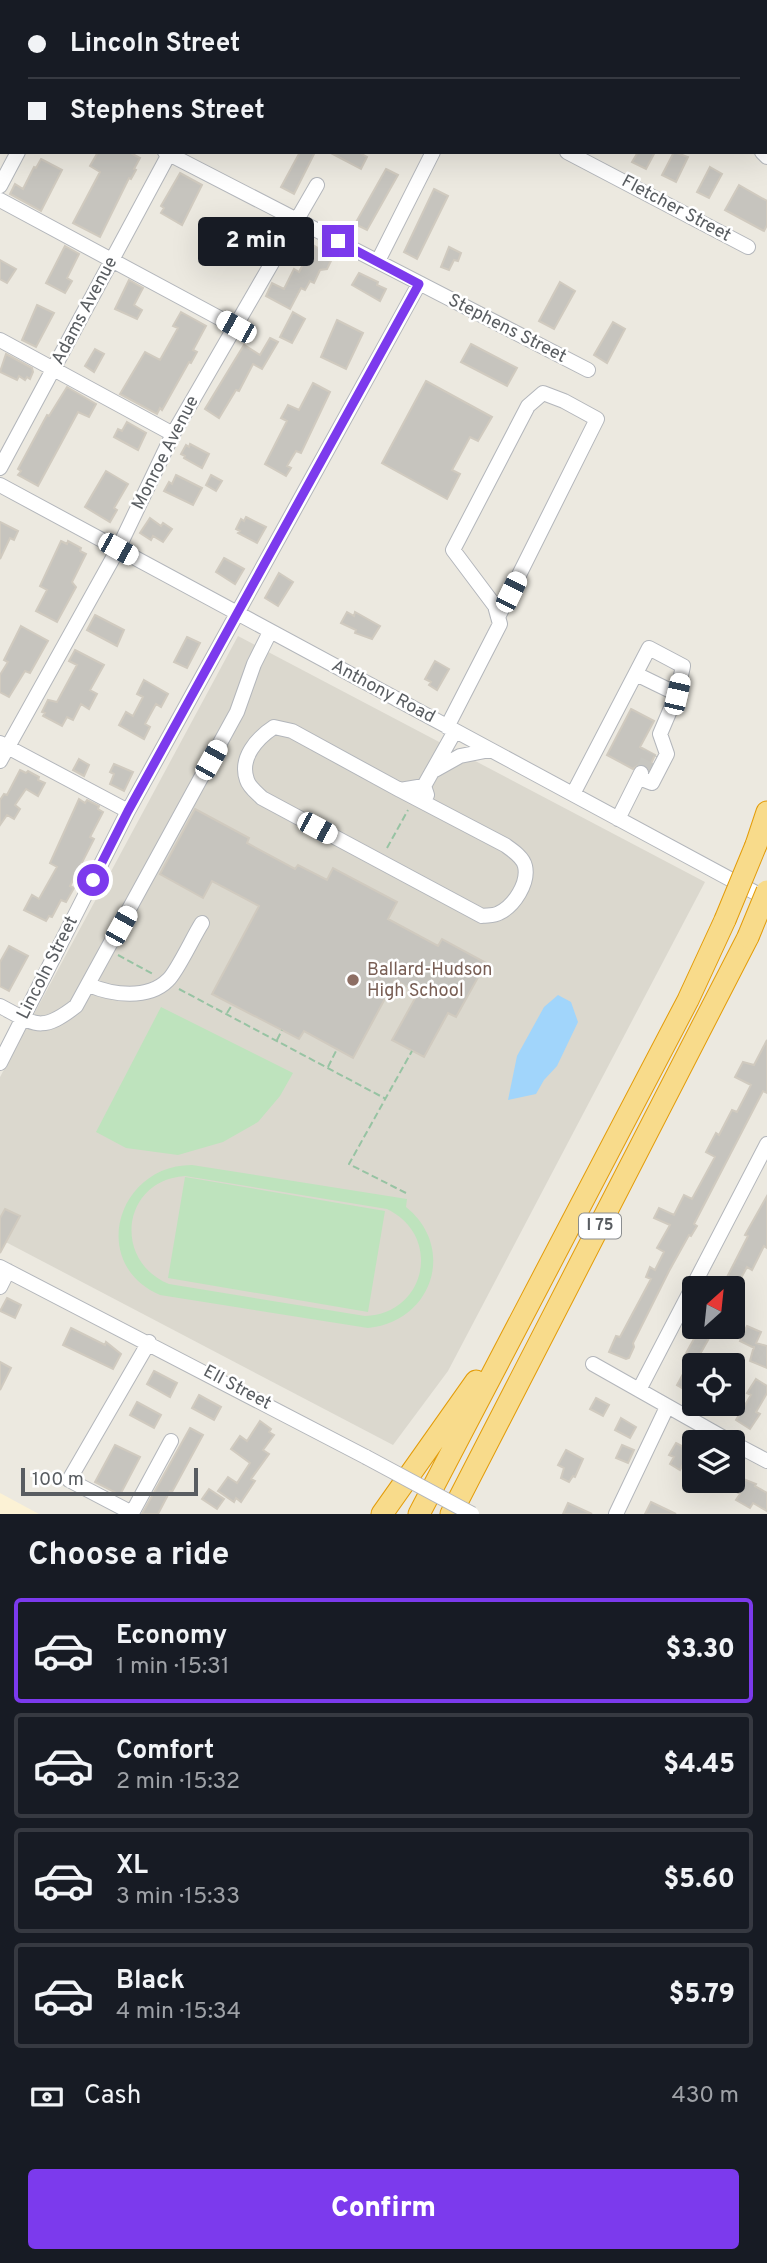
<!DOCTYPE html>
<meta charset="utf-8">
<style>
:root{--surface:#171b24;--page:#20242c;--text:#f1f3f6;--muted:#9ea1a6;--line:#363941;--accent:#7c3aed}
body{margin:0;font-family:Overpass,sans-serif;background:var(--page);color:var(--text);height:100vh;display:flex;flex-direction:column;font-size:26px;white-space:nowrap}
*{box-sizing:border-box;margin:0}
p{font-size:23px;color:var(--muted)}
.icon{flex:none;width:38px;height:38px;fill:none;stroke:currentColor;stroke-width:2;stroke-linecap:round;stroke-linejoin:round}
.map{position:relative;height:1514px;overflow:hidden}
.sheet{display:flex;flex-direction:column;background:var(--surface);flex:1}
.sheet>*{flex:none}
.top-card{position:absolute;left:0px;top:0px;width:768px;height:154px;box-shadow:0 7px 28px #0002;display:grid;align-content:center;height:154px;padding:0 28px;background:var(--surface)}
.needle{width:46px;rotate:27deg}
.fabs{position:absolute;left:682px;top:1276px;display:grid;gap:14px}
.fabs a{display:grid;place-items:center;width:63px;height:63px;border-radius:7px;background:var(--surface);box-shadow:0 7px 28px #0002;font-size:35px}
.scale{position:absolute;left:21px;bottom:18px;width:177px;box-sizing:border-box;padding-left:7px;border:4px solid #595d61;border-top:0;font-size:19px;line-height:24px;white-space:nowrap;color:#595d61;-webkit-text-stroke:5px #fff;paint-order:stroke}
.end{position:absolute;width:32px;height:32px;margin:-16px;border:9px solid #7c3aed;background:#fff;box-shadow:0 0 0 4px #fff}
.from{border-radius:50%}
.bubble{position:absolute;height:49px;border-radius:7px;background:var(--surface);box-shadow:0 7px 28px #0002;font-size:23px;font-weight:800;line-height:49px;text-align:center}
.car{position:absolute;width:21px;height:42px;margin:-21px -10px;border-radius:9px;box-shadow:0 0 5px 2px #0007;background:linear-gradient(#fff 24%,#345 0 40%,#fff 0 76%,#345 0 86%,#fff 0)}
.top-card b{display:flex;align-items:center;gap:24px;height:66px;font-size:26px}
.top-card b+b{border-top:2px solid var(--line)}
.top-card i{width:18px;height:18px;background:var(--text)}
ul{padding:0;list-style:none}
li{display:flex;align-items:center;gap:21px;height:105px;margin:0 14px 10px;padding:0 14px;border:4px solid var(--line);border-radius:7px}
li div{flex:1}
li b{display:block;font-size:26px}
li em{font-style:normal;font-weight:800}
li.selected{border-color:var(--accent)}
li>.icon{width:63px;height:63px;stroke-width:1.5}
h2{padding:0 28px;font-size:32px;line-height:84px}
.pay{display:flex;align-items:center;gap:18px;height:77px;padding:0 28px;font-size:26px}
.pay p{margin-inline-start:auto}
.button{display:flex;gap:14px;margin-top:auto;padding:14px 28px}
.button a{flex:1;height:80px;border-radius:7px;background:var(--accent);color:#fff;font-size:28px;font-weight:800;line-height:80px;text-align:center}
.map>svg:first-child{display:block}
.commercial{fill:#fcf2d5}
.education{fill:#dbd8ce}
.green{fill:#bee3bd;fill-rule:evenodd}
.water{fill:#a1d5fb}
.building{fill:#c6c4be;stroke:#d0cabf;stroke-width:2}
.lines{fill:none;stroke-linecap:round;stroke-linejoin:round}
.minor-tunnel{stroke:#c7c6c0;stroke-width:14;stroke-dasharray:14 7;stroke-linecap:butt}
.minor-casing{stroke:#b3b6bb;stroke-width:16}
.highway-casing{stroke:#e39c09;stroke-width:23}
.path{stroke:#97c3a3;stroke-width:2;stroke-dasharray:7 3.5;stroke-linecap:butt}
.minor{stroke:#fff;stroke-width:14}
.highway{stroke:#f8db8b;stroke-width:21}
.minor-bridge-casing{stroke:#b3b6bb;stroke-width:16;stroke-linecap:butt}
.highway-bridge-casing{stroke:#e39c09;stroke-width:23;stroke-linecap:butt}
.minor-bridge{stroke:#fff;stroke-width:14}
.highway-bridge{stroke:#f8db8b;stroke-width:21}
.route{stroke:#7c3aed;stroke-width:9}
.education-dot{fill:#8d6e63;stroke:#fff;stroke-width:2.5}
.labels{text-anchor:middle;dominant-baseline:central;stroke-width:5;stroke-linejoin:round;paint-order:stroke}
.shield{fill:#fff;stroke:#8b8e90;stroke-width:2}
.shield-label{font-size:16px;font-weight:bold;fill:#595d61}
.street-label{font-size:18px;fill:#595d61;stroke:#fff}
.education-label{font-size:18px;fill:#785e54;stroke:#fff;text-anchor:start}
</style>
<div class="map">
<svg width="767" height="1514" viewBox="0 0 767 1514">
<rect width="100%" height="100%" fill="#ece9e0"/>
<path class="commercial" d="M0,1493l39,21h-39z"/>
<path class="education" d="M238,636l467,246 -257,489 -55,74 -393,-206v-162z"/>
<path class="green" d="M161,1007l132,66 -13,23 -22,26 -35,20 -45,13 -52,-7 -30,-16z
M192,1165l215,34 -1,8c51,41 26,115 -38,121l-208,-33c-72,-31 -43,-130 32,-130zM185,1176l202,33c56,27 39,105 -22,107l-196,-32c-57,-23 -47,-104 16,-108z
M185,1177l200,34 -17,101 -200,-34z"/>
<path class="water" d="M558,995l13,7 7,20 -21,44 -13,14 -8,14 -28,6 9,-44 27,-49z"/>
<path class="building" d="M98,152h31l11,6 -6,11 2,1 -5,9 -2,-1 -29,59 -27,-14 27,-51 -10,-6z
M300,152h15l-21,42 -13,-7z
M329,152h29l9,5 -6,12z
M638,152h17l-9,17 -14,-7z
M674,152l14,5 -12,25 -14,-7z
M41,159l21,11 -21,41 -31,-17 5,-10 8,5 11,-22 2,1z
M710,167l12,7 -13,24 -12,-6z
M386,169l12,6 -31,55 -12,-6z
M180,173l22,12 -20,40 -21,-12 3,-5 -3,-2z
M739,185l28,16v24l-3,6 -39,-21z
M434,189l14,7 -31,63 -13,-7z
M313,245l20,12 -6,12 -7,1 -6,13 -4,-2 -5,9 -4,-2 -11,21 -24,-13 6,-13 12,6 10,-20 5,3z
M65,246l14,8 -12,24 5,3 -7,12 -19,-10z
M449,247l12,6 -3,8 -4,-1 -5,10 -8,-3z
M0,260l16,9 -9,14 -7,-4z
M359,273l19,9 -1,3 9,4 -6,12 -28,-16z
M129,280l14,8 -9,17 8,5 -5,9 -22,-10z
M560,282l15,9 -21,38 -15,-8z
M37,305l17,8 -18,34 -14,-7z
M181,312l25,14 -13,24 4,2 -6,11 -2,-1 -27,48 -2,-2 -3,6 -37,-20 25,-42 15,8 18,-32 -5,-2z
M293,312l12,7 -13,24 -12,-6z
M337,320l26,13 -17,36 -25,-12z
M613,322l12,7 -18,34 -13,-8z
M270,338l8,4 -16,27 -9,-5 -14,27 -3,-1 -17,28 -14,-9 39,-64 16,10z
M471,344l46,24 -10,18 -46,-24z
M95,349l9,5 -10,18 -9,-6z
M6,354l26,14 1,4 -3,7 -3,-2 -2,3 -6,-4 -2,4 -17,-8z
M426,381l66,36 -14,24 -8,-4 -18,33 8,4 -13,25 -65,-36z
M313,383l17,9 -29,61 -5,-2 -9,15 4,2 -5,8 -21,-12 22,-43 -6,-3 7,-13 11,5z
M67,387l29,17 -7,13 -11,-5 -40,74 -20,-11 3,-4 -3,-2 29,-54 2,1z
M127,422l19,11 -8,17 -24,-13 4,-8 4,2z
M190,444l19,10 -7,14 -18,-10 1,-2 -4,-2 5,-9 3,2z
M106,471l22,13 -14,24 3,2 -7,12 -25,-15z
M176,475l26,13 -9,17 -29,-14 5,-9 3,2z
M211,475l11,6 -6,10 -10,-6z
M246,517l20,10 -9,16 -19,-10 2,-2 -4,-2 5,-10 3,2z
M150,518l11,8 2,-3 9,6 -9,13 -10,-6 -2,4 -11,-7z
M0,522l18,9 -4,9 -4,-2 -10,21z
M61,541l6,3 1,-3 13,7 -1,3 6,3 -14,28 4,5 -19,35 -21,-11 11,-21 -7,-4z
M224,558l20,11 -9,15 -19,-12z
M279,573l14,9 -15,24 -13,-8z
M347,612l7,4 1,-4 25,14 -8,13 -17,-6 1,-3 -15,-7z
M95,615l29,15 -7,16 -30,-16z
M21,626l27,15 -18,32 -5,-2 -16,26 -9,-5v-17l8,-13 -4,-2z
M187,637l13,6 -13,25 -13,-6z
M75,650l29,15 -14,25 7,4 -8,15 -8,-5 -8,16 -6,-3 -5,9 -19,-10 2,-3 -3,-1 6,-12 9,2 20,-37 -8,-4z
M435,661l14,8 -12,21 -8,-5 2,-3 -6,-3z
M144,680l24,14 -7,13 -5,-3 -11,20 5,3 -6,12 -25,-14 7,-13 7,4 10,-19 -6,-3z
M631,709l23,12 -14,26 15,8 -6,13 -8,-5 -8,6 -26,-14z
M79,759l10,6 -5,11 -11,-6z
M114,764l19,8 -9,19 -14,-7 4,-10 -4,-2z
M20,770l6,3 2,-2 11,6 -1,3 7,3 -7,13 -12,-7 -11,16 5,4 -6,10 -7,-4 -7,10v-25l4,-6 3,1z
M79,799l6,4 2,-3 12,6 -1,3 5,3 -13,25 4,2 -24,47 4,2 -8,14 -5,-2 -9,17 -3,-1 -3,5 -22,-11 8,-15 7,4 18,-32 -7,-4z
M195,809l54,29 -2,5 48,26 3,-4 29,15 6,-12 64,34 -9,17 50,27 4,-7 44,24 -30,54 -8,-4 -24,44 -32,-17 26,-47 -23,-13 -42,78 -49,-27 -5,8 -87,-45 47,-88 -47,-25 -9,17 -43,-24z
M9,946l19,10 -19,35 -9,-5v-24z
M767,1040v53l-4,-2 -69,133 3,2 -6,10 -2,-1 -20,36 -36,72 1,4 -5,11 -3,1 -17,-7 7,-16 4,1 31,-58 -5,-2 4,-10 5,3 9,-18 -7,-4 13,-23 -16,-7 5,-10 15,7 10,-20 8,4 23,-42 -9,-5 10,-19 3,2 13,-25 5,2 14,-27 -16,-8 8,-15 11,3z
M767,1196v52l-3,-2 -12,24 -5,-3 -13,24 -1,-3 -10,-3 25,-49 -3,-1z
M5,1209l15,7 -20,37v-35z
M7,1298l14,7 -6,13 -15,-7z
M701,1326h15l-21,37v27l-4,-2 -2,4 -12,-7 13,-24 -6,-4z
M747,1326l14,6 -5,11 11,3v22l-17,-7 4,-15v2l-14,-7z
M71,1328l34,17 1,-3 15,12 -8,15 -50,-24z
M0,1362l11,6 -11,22z
M154,1371l23,12 -7,14 -23,-13z
M756,1379l11,7v7l-11,19 4,2 -10,15 -14,-9 15,-25 -4,-2z
M199,1395l22,12 -7,13 -22,-12z
M596,1398l13,7 -6,11 -13,-7z
M137,1402l24,13 -7,13 -24,-13z
M621,1418l15,9 -6,11 -15,-8z
M260,1421l11,8 -2,3 5,3 -11,15 6,4 -18,25 4,2 -14,21 -5,-4 -2,4 -16,-11 10,-14 9,6 13,-20 -19,-14 9,-13 7,5z
M190,1428l13,7 -31,57 -2,-1 -12,23h-16z
M676,1443l19,10v15l-11,-6 -4,8 -10,-6 4,-7 -5,-2z
M115,1445l25,12 -20,38 -25,-13z
M622,1445l12,5 -6,13 -12,-5z
M566,1450l17,9 -8,18 -2,-1 -4,6 -8,-4 3,-10 -6,-3z
M733,1475l23,9 -1,2 12,7v18l-14,-8 -3,5 -14,-8 4,-6 -25,-14h18z
M209,1489l15,10 -7,10 -15,-10z
M651,1502l25,12h-31z
M568,1503l24,11h-29z"/>
<g class="lines">
<path class="minor-tunnel" d="M641,773l10,-20"/>
<g class="minor-casing">
<path id="minor" d="M72,0l3,2
M683,0l3,2
M273,2l1,-2
M408,2l1,-2
M766,45h1
M0,63l2,1
M766,76l1,1
M165,152l423,218
M567,152l181,95
M762,152l5,5
M0,186l18,-34
M0,200l236,127
M378,261l55,-109
M0,340l173,94
M0,468l169,-314
M0,485l767,414
M636,674l41,20
M447,727l53,-103 -5,-18 -42,-56 75,-144 15,-13 21,8 33,18 -99,198
M0,743l128,68
M0,761l118,-212 55,-115 144,-249
M435,770l25,-14 30,-6
M400,790l105,55c7,5 18,12 20,21 4,17 -11,40 -26,47 -5,3 -12,2 -17,3l-220,-118c-5,-5 -13,-11 -15,-18 -8,-22 10,-42 27,-53l18,4 108,59 24,-4
M573,794l76,-146 34,18 -6,28 -17,40 7,20 -15,29 -13,-5
M427,795l-3,-9 31,-55
M618,819l23,-46
M89,985c23,10 59,15 79,-5 9,-8 26,-45 34,-57
M0,1006c36,19 41,27 76,0l161,-294 17,-48 16,-32
M0,1063l128,-252 291,-527
M0,1267l366,190
M0,1287l8,-16
M149,1342l-80,138 63,33 39,-72
M593,1364l138,78
M639,1390l128,-246
M733,1443l34,18
M616,1514l51,-107"/>
</g>
<g class="highway-casing">
<path id="highway" d="M756,845l11,-33
M382,1514l94,-133
M419,1514l269,-514 37,-80
M451,1514l297,-577"/>
</g>
<path class="path" d="M387,848l21,-38
M118,955l35,19
M179,989l207,110
M227,1013l5,-8
M277,1040l5,-10
M328,1067l9,-18
M406,1193l-57,-29 63,-113"/>
<use href="#minor" class="minor"/>
<use href="#highway" class="highway"/>
<g class="minor-bridge-casing">
<path id="minor-bridge" d="M366,1457l106,57"/>
</g>
<g class="highway-bridge-casing">
<path id="highway-bridge" d="M725,920l31,-75
M748,937l19,-46"/>
</g>
<use href="#minor-bridge" class="minor-bridge"/>
<use href="#highway-bridge" class="highway-bridge"/>
</g>
<g class="lines">
<path class="route" d="M93,880l35,-69 291,-527 -81,-43"/>
</g>
<circle class="education-dot" cx="353" cy="980" r="7"/>
<g class="labels">
<rect class="shield" x="579" y="1213.5" width="42" height="25" rx="5"/>
<g class="shield-label">
<text x="600" y="1226">I 75</text>
</g>
<g class="street-label">
<text transform="translate(676 209) rotate(28)">Fletcher Street</text>
<text transform="translate(85 311) rotate(-62)">Adams Avenue</text>
<text transform="translate(507 329) rotate(27)">Stephens Street</text>
<text transform="translate(166 453) rotate(-63)">Monroe Avenue</text>
<text transform="translate(383 692) rotate(28)">Anthony Road</text>
<text transform="translate(48 968) rotate(-63)">Lincoln Street</text>
<text transform="translate(237 1388) rotate(28)">Ell Street</text>
</g>
<g class="education-label">
<text x="367" y="970">Ballard-Hudson<tspan x="367" dy="21">High School</tspan></text>
</g>
</g>
</svg>
<div class="fabs">
<a><svg class="needle" viewBox="-14 -14 28 28"><path d="M0-13l5 13h-10z" fill="#e53935"/><path d="M0 13l5-13h-10z" fill="#9ea1a6"/></svg></a>
<a><svg class="icon" aria-label="locate" viewBox="0 0 24 24"><circle cx="12" cy="12" r="6"/><path d="M12 2v4M12 18v4M2 12h4M18 12h4"/></svg></a>
<a><svg class="icon" aria-label="layers" viewBox="0 0 24 24"><path d="M12 4l9 5-9 5-9-5zM3 14l9 5 9-5"/></svg></a>
</div>
<div class="scale">100 m</div>
<i class="end from" style="left:93px;top:880px"></i>
<i class="end" style="left:338px;top:241px"></i>
<div class="bubble" style="left:198px;top:217px;width:116px">2 min</div>
<i class="car" style="left:236px;top:327px;rotate:299deg"></i>
<i class="car" style="left:118px;top:549px;rotate:119deg"></i>
<i class="car" style="left:511px;top:592px;rotate:26deg"></i>
<i class="car" style="left:677px;top:694px;rotate:13deg"></i>
<i class="car" style="left:211px;top:760px;rotate:29deg"></i>
<i class="car" style="left:317px;top:828px;rotate:118deg"></i>
<i class="car" style="left:121px;top:926px;rotate:29deg"></i>
<div class="top-card">
<b><i class="from"></i>Lincoln Street</b>
<b><i></i>Stephens Street</b>
</div>
</div>
<section class="sheet">
<h2>Choose a ride</h2>
<ul>
<li class="selected"><svg class="icon" aria-label="car" viewBox="0 0 24 24"><path d="M5 17H2v-5l4-1 3-4h7l3 4 3 1v5h-3M9 17h6M6 11h13"/><circle cx="7" cy="17" r="2"/><circle cx="17" cy="17" r="2"/></svg><div><b>Economy</b><p>1 min · 15:31</p></div><em>$3.30</em></li>
<li><svg class="icon" aria-label="car" viewBox="0 0 24 24"><path d="M5 17H2v-5l4-1 3-4h7l3 4 3 1v5h-3M9 17h6M6 11h13"/><circle cx="7" cy="17" r="2"/><circle cx="17" cy="17" r="2"/></svg><div><b>Comfort</b><p>2 min · 15:32</p></div><em>$4.45</em></li>
<li><svg class="icon" aria-label="car" viewBox="0 0 24 24"><path d="M5 17H2v-5l4-1 3-4h7l3 4 3 1v5h-3M9 17h6M6 11h13"/><circle cx="7" cy="17" r="2"/><circle cx="17" cy="17" r="2"/></svg><div><b>XL</b><p>3 min · 15:33</p></div><em>$5.60</em></li>
<li><svg class="icon" aria-label="car" viewBox="0 0 24 24"><path d="M5 17H2v-5l4-1 3-4h7l3 4 3 1v5h-3M9 17h6M6 11h13"/><circle cx="7" cy="17" r="2"/><circle cx="17" cy="17" r="2"/></svg><div><b>Black</b><p>4 min · 15:34</p></div><em>$5.79</em></li>
</ul>
<div class="pay"><svg class="icon" aria-label="cash" viewBox="0 0 24 24"><path d="M3 7h18v10H3z"/><circle cx="12" cy="12" r="2"/></svg>Cash<p>430 m</p></div>
<div class="button"><a>Confirm</a></div>
</section>
